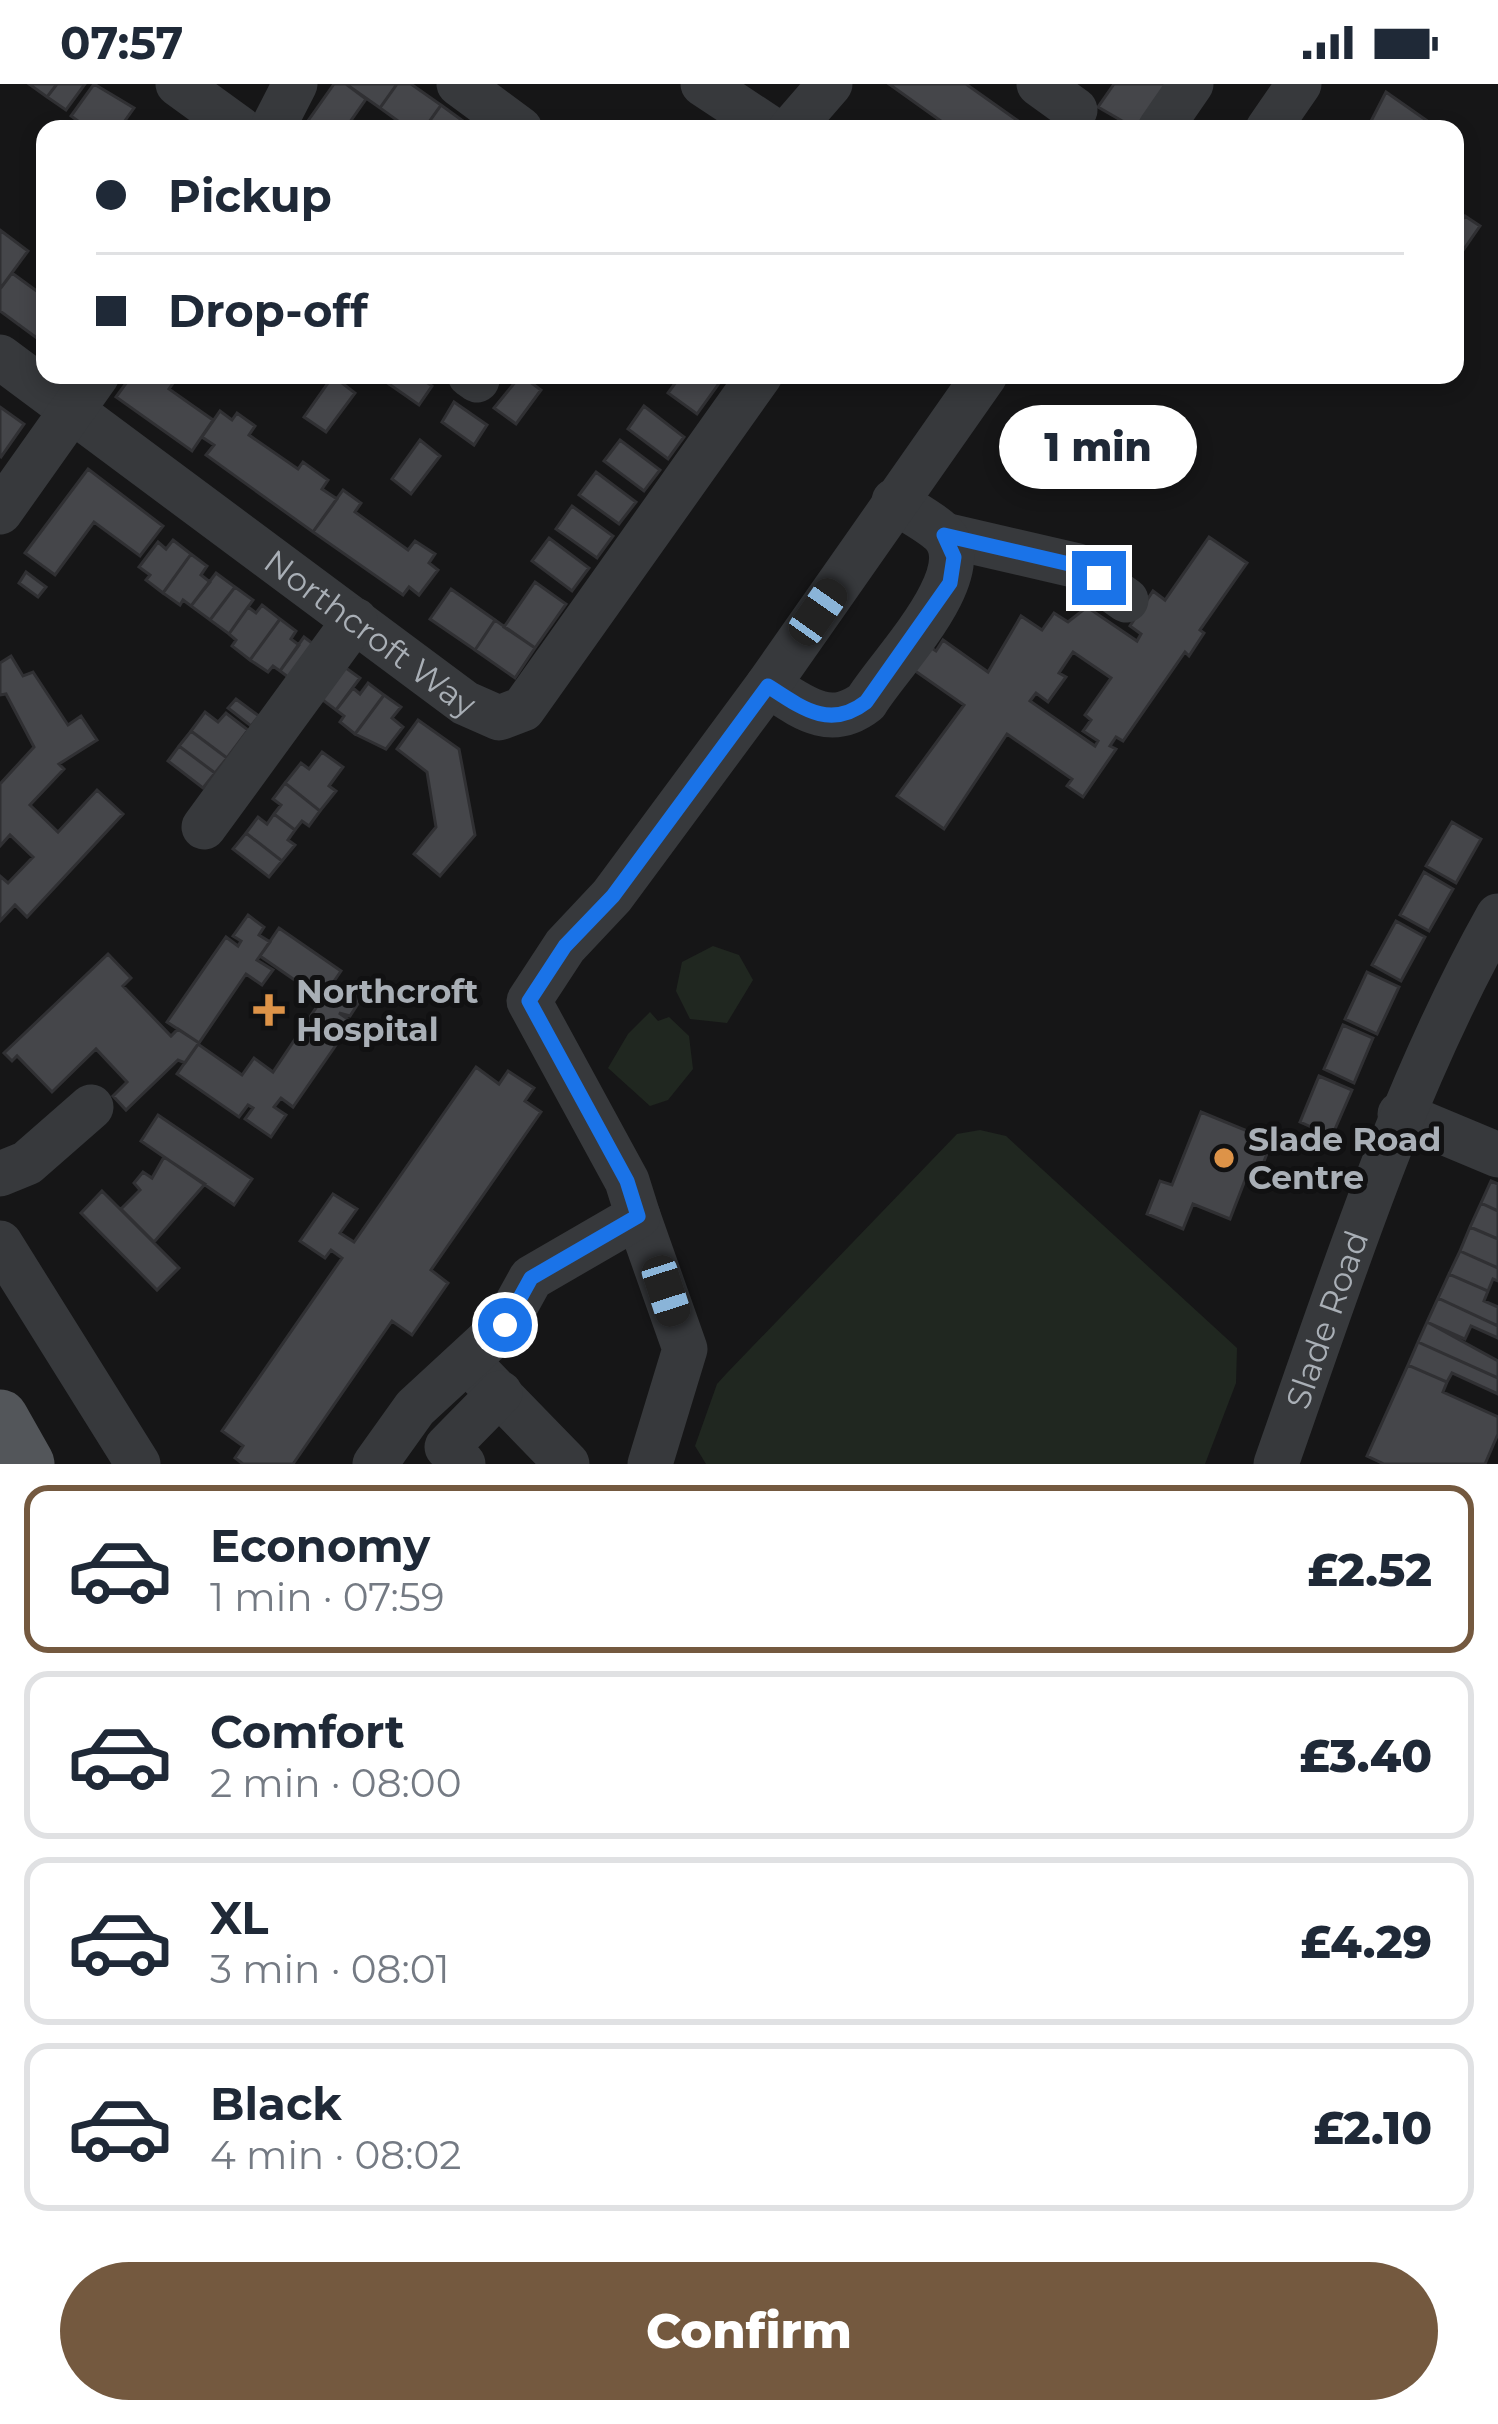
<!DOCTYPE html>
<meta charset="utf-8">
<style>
:root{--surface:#fff;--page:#f6f6f7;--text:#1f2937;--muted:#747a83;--line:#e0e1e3;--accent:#74593f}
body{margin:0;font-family:Montserrat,sans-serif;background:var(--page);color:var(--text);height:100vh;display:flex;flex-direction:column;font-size:45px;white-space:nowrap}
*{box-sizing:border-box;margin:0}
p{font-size:39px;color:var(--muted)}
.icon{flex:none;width:66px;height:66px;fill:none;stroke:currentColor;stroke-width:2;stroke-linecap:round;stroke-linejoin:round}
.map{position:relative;height:1380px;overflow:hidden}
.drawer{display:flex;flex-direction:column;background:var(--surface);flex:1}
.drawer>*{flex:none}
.banner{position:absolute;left:36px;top:36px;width:1428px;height:264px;border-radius:24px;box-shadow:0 6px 18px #0003;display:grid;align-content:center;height:264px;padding:0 60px;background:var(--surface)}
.end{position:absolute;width:54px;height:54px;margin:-27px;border:15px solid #1a73e8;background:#fff;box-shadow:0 0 0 6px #fff}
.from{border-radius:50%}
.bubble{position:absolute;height:84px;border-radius:42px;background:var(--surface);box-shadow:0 6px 18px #0003;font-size:39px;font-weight:800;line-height:84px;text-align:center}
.car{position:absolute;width:36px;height:72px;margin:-36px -18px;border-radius:15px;box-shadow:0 0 9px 3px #0007;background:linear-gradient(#222 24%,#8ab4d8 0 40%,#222 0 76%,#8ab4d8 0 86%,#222 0)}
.banner b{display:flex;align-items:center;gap:42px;height:114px;font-size:45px}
.banner b+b{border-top:3px solid var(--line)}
.banner i{width:30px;height:30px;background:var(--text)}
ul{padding:21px 0 0;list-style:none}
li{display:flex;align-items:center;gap:36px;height:168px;margin:0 24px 18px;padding:0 36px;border:6px solid var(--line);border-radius:24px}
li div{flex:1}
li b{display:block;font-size:45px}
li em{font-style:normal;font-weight:800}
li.current{border-color:var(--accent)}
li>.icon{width:108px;height:108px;stroke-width:1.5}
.action{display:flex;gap:24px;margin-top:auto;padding:24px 60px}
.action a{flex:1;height:138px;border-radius:72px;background:var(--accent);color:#fff;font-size:48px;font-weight:800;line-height:138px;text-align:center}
.status{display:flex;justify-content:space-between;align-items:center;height:84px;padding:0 60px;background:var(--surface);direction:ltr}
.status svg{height:33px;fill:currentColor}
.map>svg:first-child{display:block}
.green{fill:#202720}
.building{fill:#45464a;stroke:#303033;stroke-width:3;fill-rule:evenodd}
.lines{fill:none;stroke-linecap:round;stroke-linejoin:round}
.minor{stroke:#37393c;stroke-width:45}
.major{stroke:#53565a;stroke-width:57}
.route{stroke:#1a73e8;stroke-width:15}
.poi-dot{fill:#dd9348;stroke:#111112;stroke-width:4.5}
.labels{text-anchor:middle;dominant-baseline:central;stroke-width:10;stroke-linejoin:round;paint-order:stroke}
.street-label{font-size:33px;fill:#a9afb6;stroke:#111112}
.poi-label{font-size:33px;font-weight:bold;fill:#a9afb6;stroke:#111112;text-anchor:start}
</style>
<div class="status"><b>07:57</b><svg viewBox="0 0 49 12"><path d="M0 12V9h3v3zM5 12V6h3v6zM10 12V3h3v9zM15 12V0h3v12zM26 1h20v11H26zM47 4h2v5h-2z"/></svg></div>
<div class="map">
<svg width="1498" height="1380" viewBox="0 0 1498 1380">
<rect width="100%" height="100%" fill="#161617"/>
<path class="green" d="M713,862l26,9 14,25 -26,43 -37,-4 -14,-28 6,-29z
M650,928l8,9 11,-4 20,19 4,33 -25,31 -18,6 -42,-38 20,-34z
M980,1046l26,6 231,212 -1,35 -31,81h-499l-11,-18 22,-62 10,-11 230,-239z"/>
<path class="building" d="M29,0h28l-10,13z
M57,0h28l-19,26 -19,-13z
M94,0l40,24 -15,21h-30l-18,-13z
M334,0h12l20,15 -21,30h-34l-6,-4z
M346,0h51l-17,24z
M397,0h14l30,21 -17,24h-15l-29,-21z
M889,0h77l55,39 -5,6h-64z
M1114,0h53l-31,45 -38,-22z
M1386,8l50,35 -1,2h-68z
M441,21l33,24h-50z
M1465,132l15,10 -25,36v-43l5,4z
M0,146l28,21 -28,38z
M12,189l33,24v47l-45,-33v-22z
M132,291h47l-10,14 44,31 -21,31 -76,-54z
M376,291h41l15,11 -13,19z
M521,291l20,15 -25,34 -22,-16z
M681,291h44l-28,39 -29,-21z
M333,292l22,17 -29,39 -22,-15z
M454,318l33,23 -13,20 -32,-23z
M644,322l40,31 -16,22 -40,-30z
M0,323l24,17 -23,33 -1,-1z
M220,327l12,9 5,-7 18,13 -6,9 49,34 5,-7 25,18 -6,9 15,10 -24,33 -107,-77 8,-10 -12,-8z
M420,356l20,16 -29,38 -19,-15z
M620,356l40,30 -16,21 -40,-30z
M88,385l75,57 -23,30 -46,-34 -39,53 -30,-22z
M596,388l40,30 -17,22 -40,-29z
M343,406l18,13 -6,9 53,38 7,-9 20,13 -6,9 9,7 -19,25 -10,-8 -6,8 -90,-63z
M572,422l41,30 -16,22 -41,-29z
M1209,453l38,26 -47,67 4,3 -15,23 -4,-4 -62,89 -7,-4 -6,9 6,3 -33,48 -16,-11 5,-7 -65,-45 -63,95 -47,-33 67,-91 -56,-39 16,-23 12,8 7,-11 45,32 33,-56 21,14 12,-17 14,9 19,-15 50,34 4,-7 -11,-8 23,-35 12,9zM1073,568l38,26 -26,37 6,5 -8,11 15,10 -3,5 -65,-45 6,-8 12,9 18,-25 -7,-4z
M549,454l40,30 -17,23 -40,-30z
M173,456l18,14 -28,39 -17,-13 4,-5 -11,-8 19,-25 8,7z
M191,470l16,12 -6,9 9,7 -19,24 -8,-6 -3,5 -17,-12z
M26,488l20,15 -8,10 -19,-14z
M216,489l19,14 -25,33 -19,-14z
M535,498l31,22 -31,44 -31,-21z
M235,503l18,13 -24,34 -19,-14z
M451,505l44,31 -20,30 -45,-31z
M262,521l18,14 -30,41 -18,-14 4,-6 -7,-6 19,-27 8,6z
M280,535l16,12 -5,8 8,6 -19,26 -7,-5 -5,6 -18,-12z
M495,536l40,28 -20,30 -40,-28z
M304,553l20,15 -24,34 -20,-15z
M11,572l12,20 10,-4 35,53 13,-9 16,24 -38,24 5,5 -34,36 28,27 39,-42 26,24 -96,103 -12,-12 -15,16v-45l8,7 25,-26 -23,-22 -10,11v-62l34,-37 -28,-53 -6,1v-32z
M339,579l21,15 -24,32 -20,-15z
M368,599l16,12 -29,39 -15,-12 4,-6 -8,-6 17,-22 7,6z
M384,611l17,12 -9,11 11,9 -17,22 -31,-15z
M236,615l23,17 -8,10 -23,-18z
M205,628l13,10 8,-9 22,17 -21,28 -36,-27z
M418,636l41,29 16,86 -35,41 -26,-22 22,-27 -9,-55 -30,-23z
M191,647l36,27 -12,15 -36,-27z
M179,662l36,27 -12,15 -35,-27z
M322,668l21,15 -14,19 7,5 -16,20 -35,-28 16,-20 8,6z
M285,699l35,28 -11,15 -7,-5 -7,9 -21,-16 7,-9 -8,-6z
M274,730l21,16 -7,10 7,5 -13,16 -36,-28 12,-16 9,7z
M1452,738l29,17 -25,44 -30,-17z
M246,749l36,28 -13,16 -36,-28z
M1424,788l29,17 -24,42 -29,-16z
M248,831l16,12 -5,8 11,7 -13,18 16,10 -11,15 -16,-11 -47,69 -32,-21 59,-85 12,9 3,-5 -8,-5z
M1396,837l29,16 -24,44 -29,-16z
M279,844l62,43 -19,28 -62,-43z
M108,870l23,24 -8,8 48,50 7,-7 21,14 -14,20 -7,-3 -52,50 -13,-14 14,-14 -31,-33 -44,43 -35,-36 -5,5 -8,-8z
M1367,888l32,15 -22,47 -32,-15z
M332,900l9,7 5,-7 17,12 -13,20 -11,-3 13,9 -59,85 -12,-9 -7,9 12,8 -15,22 -26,-18 8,-11 -5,-3 -9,12 -62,-43 21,-30 44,31 12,-17 19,14z
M1343,941l30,13 -19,45 -30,-14z
M476,983l23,17 9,-13 26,17 -9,13 16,11 -110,158 17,13 -36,52 -20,-14 -99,143h-50l-8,-6 8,-12 -21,-15 120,-173 -11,-8 -6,8 -25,-17 33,-47 24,15 -17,24 14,9z
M1319,992l33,14 -20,46 -32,-14z
M1201,1028l71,29 -15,38 -10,-4 -17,44 -37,-15 -10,25 -36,-15 13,-33 12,4z
M158,1031l94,64 -18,26 -93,-64z
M164,1073l41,27 -51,58 -33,-33 19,-19 -6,-7 9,-11 9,6z
M1491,1097l7,3v27l-17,-8z
M102,1107l77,77 -22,22 -76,-77z
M1481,1119l17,8v28l-28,-12z
M1470,1143l28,12v29l-38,-17z
M1460,1167l38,17v13l-5,-2 -5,12 -39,-17z
M1449,1190l39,17 -4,10 14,6v19l-60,-28z
M1438,1214l60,28v12l-27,-12 -6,13 -38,-17z
M1427,1238l71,39v17l-80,-36z
M1418,1258l80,36v16l-46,-21 -5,9 -39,-17z
M1408,1281l39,17 -4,10 55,25v17l-13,30h-101l-17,-8z"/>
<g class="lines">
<g class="minor">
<path d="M178,0l62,45"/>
<path d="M459,0l61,45"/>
<path d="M703,0l68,45"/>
<path d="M1039,0l36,26"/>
<path d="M272,45l23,-45"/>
<path d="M791,45l39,-45"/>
<path d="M1160,45l31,-45"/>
<path d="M1268,45l31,-45"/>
<path id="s1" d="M0,273l465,346 34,15 24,-9 237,-334"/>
<path d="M470,291l7,5"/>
<path d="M0,428l97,-137"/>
<path d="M944,451l134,31 48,34"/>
<path d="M768,601c34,22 62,45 98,17 23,-38 115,-129 76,-169 -13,-12 -33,-22 -48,-32"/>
<path d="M204,743l151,-207"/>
<path d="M1400,1030l98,41"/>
<path d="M0,1090l27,-11 64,-56"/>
<path d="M638,1132l47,133 -35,115"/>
<path d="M0,1159l138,221"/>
<path d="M468,1278l99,102"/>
<path d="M375,1380l40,-56 90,-83 26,-47 107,-62 -11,-35 -98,-180 36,-55 47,-50 156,-211 217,-310"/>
<path d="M463,1380l-16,-17 53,-54"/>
<path id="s2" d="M1276,1380c66,-187 125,-375 222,-548"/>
</g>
<path class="major" d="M0,1334l26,46"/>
</g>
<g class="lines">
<path class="route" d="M505,1241l26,-47 107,-62 -11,-35 -98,-180 36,-55 48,-50 155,-210c34,22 62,44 98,16l84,-119 4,-26 -10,-22 134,31 21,12"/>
</g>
<g class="poi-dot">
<path d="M263 908h12v12h12v12h-12v12h-12v-12h-12v-12h12z"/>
<circle cx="1224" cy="1074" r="12"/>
</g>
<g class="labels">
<g class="street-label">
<text stroke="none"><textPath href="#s1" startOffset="462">Northcroft Way</textPath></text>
<text stroke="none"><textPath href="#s2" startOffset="153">Slade Road</textPath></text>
</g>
<g class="poi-label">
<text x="296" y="907">Northcroft<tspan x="296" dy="38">Hospital</tspan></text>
<text x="1248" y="1055">Slade Road<tspan x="1248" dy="38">Centre</tspan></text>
</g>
</g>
</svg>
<i class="end from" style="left:505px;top:1241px"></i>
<i class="end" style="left:1099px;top:494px"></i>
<div class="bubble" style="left:999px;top:321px;width:198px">1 min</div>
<i class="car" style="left:818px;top:528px;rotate:35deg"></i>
<i class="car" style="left:666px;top:1207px;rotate:162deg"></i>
<div class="banner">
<b><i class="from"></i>Pickup</b>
<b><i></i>Drop-off</b>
</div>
</div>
<section class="drawer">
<ul>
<li class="current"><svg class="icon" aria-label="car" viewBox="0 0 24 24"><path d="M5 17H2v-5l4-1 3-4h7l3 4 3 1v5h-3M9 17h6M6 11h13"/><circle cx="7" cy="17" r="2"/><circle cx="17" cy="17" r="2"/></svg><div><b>Economy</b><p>1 min · 07:59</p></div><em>£2.52</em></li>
<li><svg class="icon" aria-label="car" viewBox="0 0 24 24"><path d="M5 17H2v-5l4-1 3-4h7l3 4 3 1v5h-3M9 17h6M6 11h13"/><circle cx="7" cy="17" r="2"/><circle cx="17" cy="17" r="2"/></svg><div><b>Comfort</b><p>2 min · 08:00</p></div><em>£3.40</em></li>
<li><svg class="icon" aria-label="car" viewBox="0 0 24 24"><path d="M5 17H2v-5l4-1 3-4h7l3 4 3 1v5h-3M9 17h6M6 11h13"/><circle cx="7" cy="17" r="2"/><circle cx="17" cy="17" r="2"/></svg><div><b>XL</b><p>3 min · 08:01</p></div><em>£4.29</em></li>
<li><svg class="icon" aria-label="car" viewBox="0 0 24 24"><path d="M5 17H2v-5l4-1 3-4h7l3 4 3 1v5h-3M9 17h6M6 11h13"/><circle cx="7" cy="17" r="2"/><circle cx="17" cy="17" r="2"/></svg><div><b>Black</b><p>4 min · 08:02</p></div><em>£2.10</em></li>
</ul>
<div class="action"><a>Confirm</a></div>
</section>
